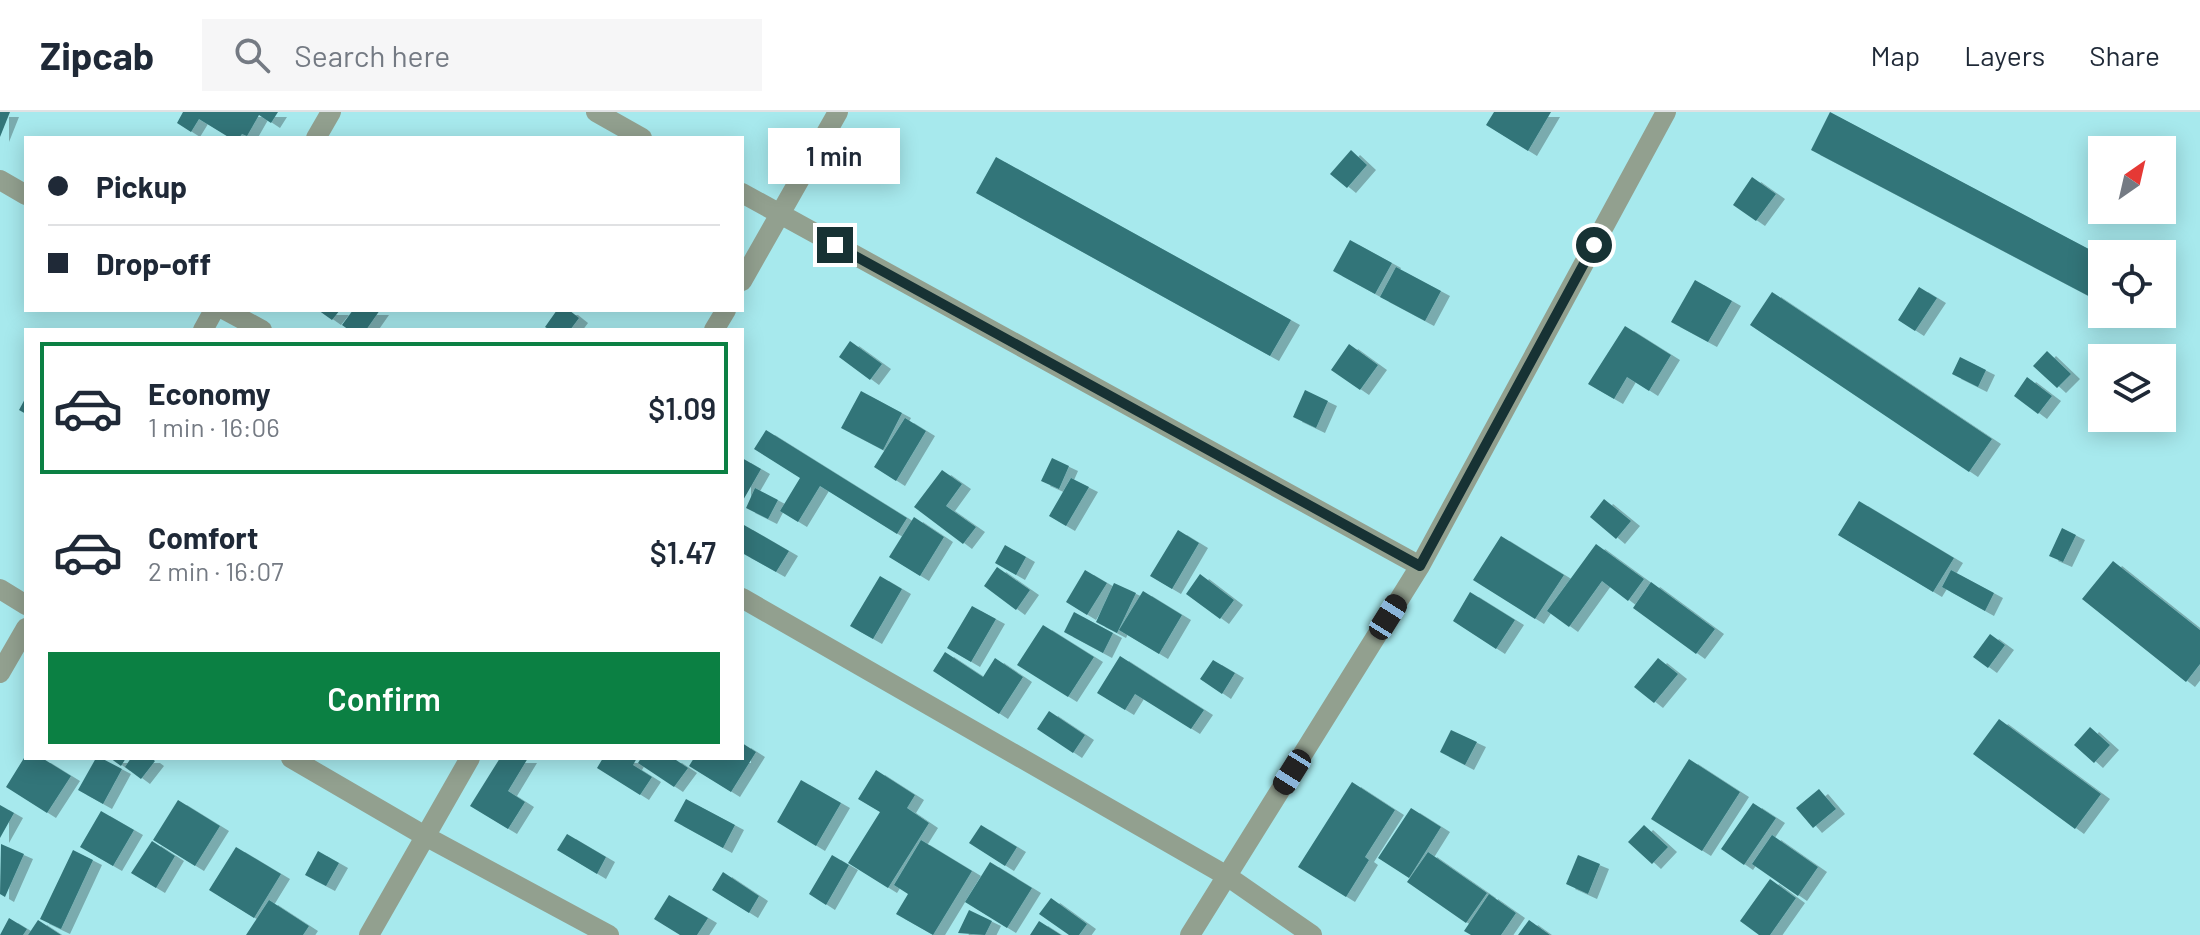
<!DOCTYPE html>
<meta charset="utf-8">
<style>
:root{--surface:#fff;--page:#f6f6f7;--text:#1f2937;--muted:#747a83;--line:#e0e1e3;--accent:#0b8043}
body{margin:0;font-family:Barlow,sans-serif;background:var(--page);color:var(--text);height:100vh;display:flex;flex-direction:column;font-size:30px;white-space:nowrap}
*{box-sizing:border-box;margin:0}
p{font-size:26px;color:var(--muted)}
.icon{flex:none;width:44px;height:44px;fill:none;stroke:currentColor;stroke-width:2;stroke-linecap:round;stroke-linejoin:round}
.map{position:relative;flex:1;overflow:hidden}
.side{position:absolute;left:24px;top:216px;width:720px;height:432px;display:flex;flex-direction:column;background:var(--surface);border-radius:0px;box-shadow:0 4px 20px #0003}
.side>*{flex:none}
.top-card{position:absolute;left:24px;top:24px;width:720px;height:176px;border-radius:0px;box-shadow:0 4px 20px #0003;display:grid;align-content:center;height:176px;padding:0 24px;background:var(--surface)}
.needle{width:52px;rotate:34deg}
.controls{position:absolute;left:2088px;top:24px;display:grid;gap:16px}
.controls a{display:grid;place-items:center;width:88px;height:88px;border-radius:0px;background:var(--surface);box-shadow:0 4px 20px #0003;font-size:40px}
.end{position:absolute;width:36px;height:36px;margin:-18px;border:10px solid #173234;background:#fff;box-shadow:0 0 0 4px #fff}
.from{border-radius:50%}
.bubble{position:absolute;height:56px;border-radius:0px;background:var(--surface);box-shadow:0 4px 20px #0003;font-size:26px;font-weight:600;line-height:56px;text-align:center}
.car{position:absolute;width:24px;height:48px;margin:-24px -12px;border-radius:10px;box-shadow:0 0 6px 2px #0007;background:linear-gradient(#222 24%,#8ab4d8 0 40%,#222 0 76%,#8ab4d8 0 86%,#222 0)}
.top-card b{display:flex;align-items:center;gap:28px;height:76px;font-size:30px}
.top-card b+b{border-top:2px solid var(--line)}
.top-card i{width:20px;height:20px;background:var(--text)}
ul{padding:14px 0 0;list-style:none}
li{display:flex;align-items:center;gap:24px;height:132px;margin:0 16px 12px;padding:0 8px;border:4px solid transparent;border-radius:0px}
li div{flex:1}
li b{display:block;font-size:30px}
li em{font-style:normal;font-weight:600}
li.active{border-color:var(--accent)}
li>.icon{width:72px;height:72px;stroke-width:1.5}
.primary-button{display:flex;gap:16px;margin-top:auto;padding:16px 24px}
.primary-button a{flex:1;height:92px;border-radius:0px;background:var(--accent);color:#fff;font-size:32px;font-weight:600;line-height:92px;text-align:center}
header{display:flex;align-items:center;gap:48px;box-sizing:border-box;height:112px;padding:0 40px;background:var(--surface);border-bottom:2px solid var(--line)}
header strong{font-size:38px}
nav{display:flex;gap:44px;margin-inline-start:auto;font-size:28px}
.search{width:560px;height:72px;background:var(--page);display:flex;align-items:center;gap:20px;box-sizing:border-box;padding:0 28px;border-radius:0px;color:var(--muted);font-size:30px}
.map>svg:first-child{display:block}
.building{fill:#337579;filter:url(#shadow)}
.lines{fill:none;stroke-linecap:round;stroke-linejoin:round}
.minor{stroke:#92a08f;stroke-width:20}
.route{stroke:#173234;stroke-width:10}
</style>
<header>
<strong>Zipcab</strong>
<div class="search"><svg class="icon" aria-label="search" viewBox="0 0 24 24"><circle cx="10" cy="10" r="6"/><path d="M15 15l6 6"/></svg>Search here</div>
<nav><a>Map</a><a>Layers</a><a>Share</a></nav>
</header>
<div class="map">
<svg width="2200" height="823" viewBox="0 0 2200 823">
<defs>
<filter id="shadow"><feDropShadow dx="9" dy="5" stdDeviation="0" flood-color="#0004"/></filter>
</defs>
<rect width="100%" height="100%" fill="#a7e9ed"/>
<path class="building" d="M0,0h10l-10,25z
M183,0h95l-7,11 -12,-8 -12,21 -5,-2 -3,4h-9l-31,-19 -8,13 -14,-9z
M1494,0h57l-23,39 -42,-26z
M1830,0l272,144v47l-291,-153z
M1351,38l16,15 -20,23 -17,-14z
M996,45l295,163 -21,36 -294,-163z
M1752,65l24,17 -20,27 -23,-16z
M1350,128l42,23 -17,31 -42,-23z
M1396,155l45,24 -16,30 -45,-24z
M1695,168l37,21 -24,41 -37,-20z
M1919,175l18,11 -22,33 -17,-11z
M1772,180l220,147 -23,33 -219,-147z
M318,198h22l-8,10z
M353,198h27l-14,20h-17l-7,-5z
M557,198h12l10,8 -9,12h-20l-5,-3z
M1625,214l46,29 -22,36 -22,-14 -13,22 -26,-15z
M850,229l32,23 -12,16 -31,-23z
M1349,232l29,21 -18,25 -29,-20z
M2047,239l24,23 -14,14 -24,-22z
M1960,245l26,13 -8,17 -26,-13z
M2027,265l25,19 -14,18 -24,-18z
M1305,278l23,11 -12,27 -23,-11z
M861,279l41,22 -19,37 -42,-22z
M26,285v17l-7,-4z
M905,306l21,13 -30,50 -22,-14z
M766,318l141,88 -10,16 -77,-48 -22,36 -18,-11 20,-33 -46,-29z
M742,346l19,11 -19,33z
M1052,346l17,8 -10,23 -18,-8z
M942,358l20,14 -16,22 30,21 -13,17 -49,-37z
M1071,366l18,9 -23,39 -17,-10z
M755,376l23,12 -10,19 -22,-11z
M1604,387l27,22 -15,18 -26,-22z
M1859,389l95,57 -21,34 -95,-57z
M914,405l30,20 -24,39 -31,-19z
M744,413l45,26 -13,21 -34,-19z
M2062,416l14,7 -13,27 -14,-6z
M1178,418l21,13 -27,46 -22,-13z
M1501,424l63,39 -29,44 -62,-39z
M1596,432l48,35 -16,22 -26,-20 -33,46 -22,-16z
M1005,433l21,12 -10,18 -21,-12z
M2113,449l87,69v34l-14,18 -104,-83z
M997,455l33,23 -14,20 -32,-24z
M1085,458l22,13 -20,32 -21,-13z
M1951,458l43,23 -9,18 -43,-24z
M1200,462l34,26 -14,19 -34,-25z
M880,464l22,13 -29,50 -23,-13z
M1651,470l64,47 -19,25 -63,-46z
M1114,471l22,10 -19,40 -21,-11z
M1143,479l39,24 -23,39 -40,-24z
M1470,480l45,28 -19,29 -43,-28z
M972,494l24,13 -25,43 -24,-14z
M1074,500l39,21 -10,20 -39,-21z
M1043,513l51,32 -26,40 -51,-32z
M1990,522l15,11 -17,23 -15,-11z
M945,540l38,25 12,-19 28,19 -24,37 -66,-43z
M1120,544l84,54 -13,19 -56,-35 -10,16 -28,-17z
M1658,546l20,16 -24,29 -20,-16z
M1213,548l22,13 -13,21 -22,-15z
M1049,599l36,24 -12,18 -36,-24z
M1999,607l102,75 -26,35 -102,-75z
M2090,615l20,18 -16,18 -20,-18z
M1451,618l26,12 -12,23 -25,-13z
M742,631l14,9 -25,40 -42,-26 5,-8h48z
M24,646h18l29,18 -24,37 -41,-26z
M96,646h5l21,11 -19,35 -25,-14z
M110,646h16l-5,8z
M131,646h20l4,3 -14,18 -16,-12z
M500,646h28l-20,33 17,11 -17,27 -38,-23z
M603,646h34l-4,7 19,12 -12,18 -43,-27z
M641,646h32l15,10 -14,19 -36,-24z
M1689,647l51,33 -38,59 -51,-32z
M876,658l39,25 -8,13 22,15 -41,65 -40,-25 32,-51 -22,-13z
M801,668l40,23 -25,43 -39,-24z
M1352,670l43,28 -30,47 4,3 -23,37 -48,-30z
M1819,677l17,20 -23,19 -17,-20z
M686,687l49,26 -12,23 -49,-27z
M178,688l42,26 -25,40 -42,-26z
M1753,691l23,15 -32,47 -23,-16z
M0,693l14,8 -14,25z
M1411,696l30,19 -32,51 -31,-20z
M101,699l33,19 -21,36 -33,-19z
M981,713l36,22 -12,19 -36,-23z
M1644,713l24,22 -16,17 -24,-22z
M567,722l39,23 -9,17 -40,-24z
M1772,723l46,32 -20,29 -46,-32z
M921,728l51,31 -39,64 -37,-21 12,-20 -14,-9z
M152,729l23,15 -19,32 -25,-15z
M1,732l23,10 -19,43 -5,-3z
M236,735l45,27 -27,44 -45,-28z
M73,738l20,10 -32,69 -21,-10z
M318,739l21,12 -13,23 -21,-11z
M1428,740l59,41 -21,30 -59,-41z
M832,743l17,10 -23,40 -17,-11z
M1578,743l22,9 -12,30 -22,-10z
M990,750l42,26 -25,40 -42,-26z
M723,760l36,24 -10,17 -37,-23z
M1770,767l26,19 -26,37h-11l-19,-14z
M1489,782l27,19 -15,22h-30l-7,-4z
M669,783l39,23 -11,17h-17l-26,-16z
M1051,786l36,26 -8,11h-10l-30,-21z
M269,788l40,26 -6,9h-57z
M969,798l23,11 -7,14 -27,-2z
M9,806l18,11 -4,6h-23z
M38,808l23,15h-33z
M1529,808l21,15h-32z
M1039,809l22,14h-31z"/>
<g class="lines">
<path class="minor" d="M596,0l46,26
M316,26l15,-26
M0,68l26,15
M742,81l678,373
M742,169l96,-169
M225,198l37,20
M203,218l11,-20
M714,218l12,-20
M0,477l26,16
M742,486l485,278 85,59
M0,561l26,-45
M291,646l134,78 184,99
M369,823l101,-177
M1190,823l230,-369 246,-454"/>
</g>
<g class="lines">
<path class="route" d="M835,133l585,321 174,-321"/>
</g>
</svg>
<div class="controls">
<a><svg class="needle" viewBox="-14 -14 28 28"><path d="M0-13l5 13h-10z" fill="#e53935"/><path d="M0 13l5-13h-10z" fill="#747a83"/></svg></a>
<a><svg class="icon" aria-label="locate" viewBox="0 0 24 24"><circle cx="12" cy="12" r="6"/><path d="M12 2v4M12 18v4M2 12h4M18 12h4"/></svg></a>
<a><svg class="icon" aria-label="layers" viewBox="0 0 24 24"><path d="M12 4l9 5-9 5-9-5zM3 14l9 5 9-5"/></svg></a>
</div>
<i class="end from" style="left:1594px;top:133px"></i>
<i class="end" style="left:835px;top:133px"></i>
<div class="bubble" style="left:768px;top:16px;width:132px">1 min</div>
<i class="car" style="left:1388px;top:505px;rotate:32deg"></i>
<i class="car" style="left:1292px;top:660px;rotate:212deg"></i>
<div class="top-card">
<b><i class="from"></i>Pickup</b>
<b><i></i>Drop-off</b>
</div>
<section class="side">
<ul>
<li class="active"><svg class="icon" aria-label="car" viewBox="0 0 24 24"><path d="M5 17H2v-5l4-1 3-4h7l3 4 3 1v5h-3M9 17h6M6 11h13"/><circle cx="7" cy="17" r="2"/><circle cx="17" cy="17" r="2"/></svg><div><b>Economy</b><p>1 min · 16:06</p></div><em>$1.09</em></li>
<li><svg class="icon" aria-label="car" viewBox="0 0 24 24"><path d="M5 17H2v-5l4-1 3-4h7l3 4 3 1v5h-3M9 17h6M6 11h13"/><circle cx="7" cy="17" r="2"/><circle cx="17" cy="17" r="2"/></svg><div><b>Comfort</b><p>2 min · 16:07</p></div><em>$1.47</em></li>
</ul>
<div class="primary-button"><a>Confirm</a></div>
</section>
</div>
